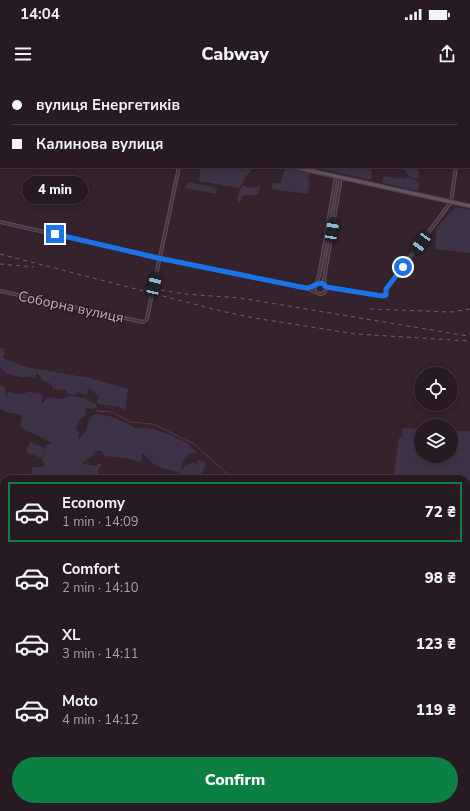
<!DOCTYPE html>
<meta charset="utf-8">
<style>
:root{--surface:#271a22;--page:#33272f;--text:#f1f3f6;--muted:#a4a1a5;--line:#433840;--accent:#0b8043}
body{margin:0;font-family:"Nunito Sans",sans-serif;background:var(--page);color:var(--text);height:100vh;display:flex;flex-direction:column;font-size:15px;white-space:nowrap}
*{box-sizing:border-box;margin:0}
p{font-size:13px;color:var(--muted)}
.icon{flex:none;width:22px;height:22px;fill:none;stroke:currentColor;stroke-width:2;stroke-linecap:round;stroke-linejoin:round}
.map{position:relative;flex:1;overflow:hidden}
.panel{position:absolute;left:0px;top:395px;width:470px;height:336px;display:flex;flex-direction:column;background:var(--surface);border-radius:12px 12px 0 0;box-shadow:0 2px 6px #0003,0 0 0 1px var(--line)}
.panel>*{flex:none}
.banner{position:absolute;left:0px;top:0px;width:470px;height:88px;box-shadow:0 2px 6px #0003,0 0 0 1px var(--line);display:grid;align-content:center;height:88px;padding:0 12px;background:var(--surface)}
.controls{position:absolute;left:414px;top:287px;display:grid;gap:8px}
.controls a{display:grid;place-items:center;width:44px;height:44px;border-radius:50%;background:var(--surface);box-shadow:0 2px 6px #0003,0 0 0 1px var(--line);font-size:20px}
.end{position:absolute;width:18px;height:18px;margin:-9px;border:5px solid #1a73e8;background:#fff;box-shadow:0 0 0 2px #fff}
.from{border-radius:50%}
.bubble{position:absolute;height:28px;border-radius:14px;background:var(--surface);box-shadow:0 2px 6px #0003,0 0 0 1px var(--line);font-size:13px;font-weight:800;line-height:28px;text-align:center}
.car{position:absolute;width:12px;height:24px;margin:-12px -6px;border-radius:5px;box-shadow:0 0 3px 1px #0007;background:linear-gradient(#222 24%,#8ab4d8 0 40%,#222 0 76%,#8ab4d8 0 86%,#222 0)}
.banner b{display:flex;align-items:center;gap:14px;height:38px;font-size:15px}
.banner b+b{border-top:1px solid var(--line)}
.banner i{width:10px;height:10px;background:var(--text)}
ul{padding:7px 0 0;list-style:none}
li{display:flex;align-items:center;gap:12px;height:60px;margin:0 8px 6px;padding:0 4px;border:2px solid transparent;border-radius:0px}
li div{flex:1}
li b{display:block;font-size:15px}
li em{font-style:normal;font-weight:800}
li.on{border-color:var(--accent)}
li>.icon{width:36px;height:36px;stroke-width:1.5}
.button{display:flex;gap:8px;margin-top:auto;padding:8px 12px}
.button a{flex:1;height:46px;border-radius:24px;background:var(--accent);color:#fff;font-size:16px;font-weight:800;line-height:46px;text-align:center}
.status{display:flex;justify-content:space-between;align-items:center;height:28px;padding:0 20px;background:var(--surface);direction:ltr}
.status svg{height:11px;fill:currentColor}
header{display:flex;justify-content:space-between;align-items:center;height:52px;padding:0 12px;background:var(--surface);font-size:18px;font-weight:800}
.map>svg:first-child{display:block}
.green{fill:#3e3247}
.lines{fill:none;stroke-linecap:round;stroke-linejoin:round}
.stream{stroke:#5a384d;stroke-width:1}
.tertiary-tunnel{stroke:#493742;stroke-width:2;stroke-dasharray:2 1;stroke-linecap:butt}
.tertiary-casing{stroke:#5f4f59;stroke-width:4}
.primary-casing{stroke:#4e3e47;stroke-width:5}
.tertiary{stroke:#45353f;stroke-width:2}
.primary{stroke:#65535e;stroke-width:3}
.rail{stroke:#725e6b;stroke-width:1;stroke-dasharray:4 4;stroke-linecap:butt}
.route{stroke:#1a73e8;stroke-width:5}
.labels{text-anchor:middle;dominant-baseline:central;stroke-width:3;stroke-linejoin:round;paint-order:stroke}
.street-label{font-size:14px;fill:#c1afba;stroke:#291b23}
</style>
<div class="status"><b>14:04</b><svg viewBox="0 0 49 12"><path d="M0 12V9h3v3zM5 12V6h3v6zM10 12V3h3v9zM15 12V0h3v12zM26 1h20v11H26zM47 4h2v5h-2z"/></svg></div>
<header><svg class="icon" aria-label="menu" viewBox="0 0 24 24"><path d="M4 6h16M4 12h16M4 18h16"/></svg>Cabway<svg class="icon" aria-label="share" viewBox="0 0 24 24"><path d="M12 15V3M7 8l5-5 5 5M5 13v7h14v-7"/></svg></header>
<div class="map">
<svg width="470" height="731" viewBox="0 0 470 731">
<rect width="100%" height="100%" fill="#34222d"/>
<path class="green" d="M201,87h49l1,4c-6,4 -7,12 -12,17l-40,-7z
M317,87h55l-1,13 -54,-12z
M401,87h18l-1,13 -9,-4z
M285,88l24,5 1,1 -2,5 2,4 -2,11 -37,-5 2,-6h8z
M384,96l15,3 1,-1 5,1v-2l9,2 5,4 -1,8 -36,-8z
M188,102l29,6 -1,6 -30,-6z
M336,102l3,1 -15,89h-3z
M243,105l8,3 9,-2 -1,7 -2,2h-11l-4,1 -2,7 -3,-4 2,-8z
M456,127l14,3v43l-35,-4 2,-22z
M0,267l5,2 -2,9 23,9 64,11 38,11 -3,23 -5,-5 -22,-3 -1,-3 2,-4 -9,-9 -2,1 -1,6 -10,-3 -3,3 -6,-1 -2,-4 -13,-1 -2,-5 -11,-4 2,-2 -5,-5 -2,4h-15l-15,-4 -5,-7z
M0,305l5,2v8l2,2 1,-6c8,4 13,5 21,0l6,3 3,-2 6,4 -3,6 2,1 5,-6 13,2 8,-3 9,1 9,2 3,3 5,1 2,4 -4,2 -7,-1 -1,8 -7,6 -2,7 3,3 -1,7c12,-8 7,-18 16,-25l16,2 19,8 5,4 20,1 24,9 12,7 1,2 6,5v2l-7,-1 -7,8 -2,8 3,-1 3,-3 7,-3 2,3 2,-6 4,2h3l1,4 -8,14 -7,-1 -2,1h-9l1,-5c-18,-9 -22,-1 -38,-21l-2,1 1,4 -1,4 -10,-3 -27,-3 -2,-5h-6l-3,4 -10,7v2l13,2 4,-3 2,1c-4,5 -6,10 -2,15h-53l-16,-6 2,-6h10l2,-4 -4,-3 4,-11 -4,9 -15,-6 4,-10 15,6 1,-3 6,-1c-9,-9 -26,-11 -32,-18l2,-11 -17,-3 -5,-4z
M403,348l18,1v27h30v-25h19v66h-4v-18h-73l6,-41 3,-1z"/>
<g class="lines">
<path class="stream" d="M96,331l16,1 18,10 23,2 41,20 39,35
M466,557l4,8"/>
<path class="tertiary-tunnel" d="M152,214l2,-9"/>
<g class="tertiary-casing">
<path id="tertiary" d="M469,16l1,-6
M0,142l160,36 146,30 14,6 4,-1 2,-4 -2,-10 17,-102
M154,205l25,-118
M326,207l59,9 1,-7 65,-87 5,-35
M308,208l8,-3 3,-9 17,-100
M0,211l143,31 4,-3 5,-25
M315,211l-1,-3 2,-3 3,-2 5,1
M0,488l4,5
M168,727v4"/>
</g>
<g class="primary-casing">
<path id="primary" d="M0,21h1
M294,87l176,39"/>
</g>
<use href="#tertiary" class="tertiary"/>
<use href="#primary" class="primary"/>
<path class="rail" d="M0,174l221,57 33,7 102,16 114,7
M0,184l34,3
M161,210l23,4 56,4 228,38
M370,229l81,3 19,-3"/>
</g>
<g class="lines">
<path class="route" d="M55,154l103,24 148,30c6,0 10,-5 16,-5l4,4 56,9 4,-1v-6l17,-22"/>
</g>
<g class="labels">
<g class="street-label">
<text transform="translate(71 227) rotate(12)">Соборна вулиця</text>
</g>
</g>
</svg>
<div class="controls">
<a><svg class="icon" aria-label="locate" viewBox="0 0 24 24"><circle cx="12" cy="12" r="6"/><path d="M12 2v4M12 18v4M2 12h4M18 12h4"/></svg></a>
<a><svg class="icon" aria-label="layers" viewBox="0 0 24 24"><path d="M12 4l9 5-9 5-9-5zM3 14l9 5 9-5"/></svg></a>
</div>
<i class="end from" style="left:403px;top:187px"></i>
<i class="end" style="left:55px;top:154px"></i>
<div class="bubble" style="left:22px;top:96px;width:66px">4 min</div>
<i class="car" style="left:332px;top:150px;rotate:9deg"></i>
<i class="car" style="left:421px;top:163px;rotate:216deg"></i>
<i class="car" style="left:154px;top:205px;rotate:13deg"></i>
<div class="banner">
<b><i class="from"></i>вулиця Енергетиків</b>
<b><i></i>Калинова вулиця</b>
</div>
<section class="panel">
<ul>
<li class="on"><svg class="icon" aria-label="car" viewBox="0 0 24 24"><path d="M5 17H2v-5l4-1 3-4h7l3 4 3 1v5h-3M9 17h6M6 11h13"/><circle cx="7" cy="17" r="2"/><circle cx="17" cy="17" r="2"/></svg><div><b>Economy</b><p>1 min · 14:09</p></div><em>72 ₴</em></li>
<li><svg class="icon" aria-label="car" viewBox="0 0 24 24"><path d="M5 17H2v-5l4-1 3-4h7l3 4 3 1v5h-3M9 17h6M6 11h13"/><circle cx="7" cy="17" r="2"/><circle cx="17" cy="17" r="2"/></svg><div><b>Comfort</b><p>2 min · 14:10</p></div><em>98 ₴</em></li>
<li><svg class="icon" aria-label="car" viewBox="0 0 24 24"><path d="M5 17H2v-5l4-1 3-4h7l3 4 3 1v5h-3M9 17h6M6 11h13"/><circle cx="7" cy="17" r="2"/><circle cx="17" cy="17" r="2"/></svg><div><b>XL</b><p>3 min · 14:11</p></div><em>123 ₴</em></li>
<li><svg class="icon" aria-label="car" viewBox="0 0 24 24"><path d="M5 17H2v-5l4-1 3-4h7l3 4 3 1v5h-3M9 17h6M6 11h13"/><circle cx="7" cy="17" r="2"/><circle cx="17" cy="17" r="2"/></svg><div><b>Moto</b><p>4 min · 14:12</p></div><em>119 ₴</em></li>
</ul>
<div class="button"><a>Confirm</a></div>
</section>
</div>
